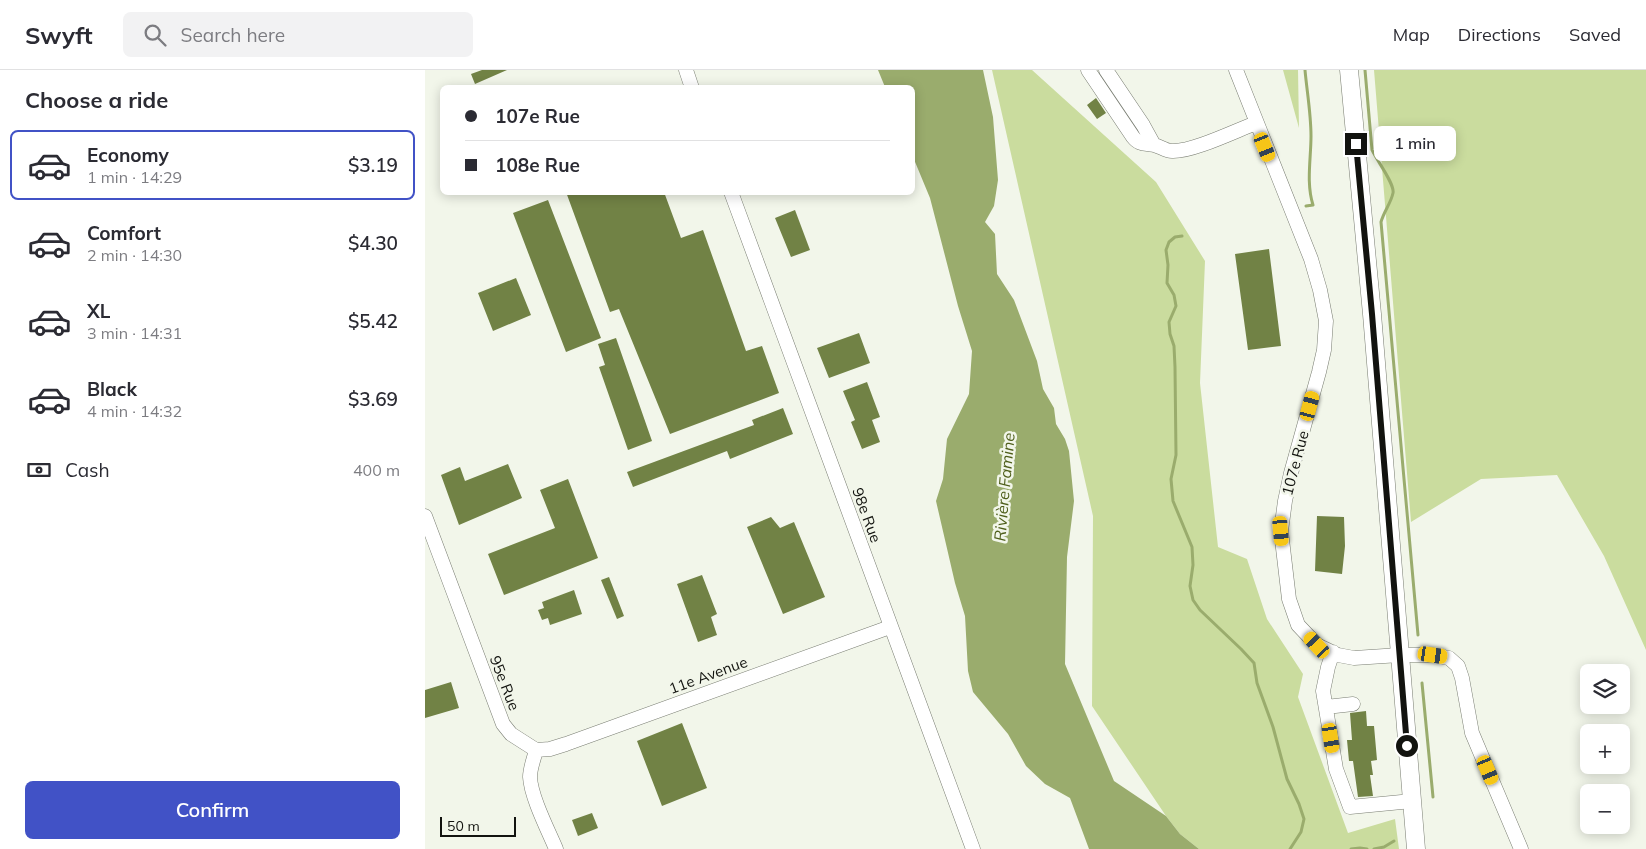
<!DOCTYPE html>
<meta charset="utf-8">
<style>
:root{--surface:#fff;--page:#f2f2f3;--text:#2b2b33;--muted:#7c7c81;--line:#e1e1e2;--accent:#4152c6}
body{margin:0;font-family:Mulish,sans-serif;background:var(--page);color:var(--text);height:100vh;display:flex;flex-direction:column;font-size:19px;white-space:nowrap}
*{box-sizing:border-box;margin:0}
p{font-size:16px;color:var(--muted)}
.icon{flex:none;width:28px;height:28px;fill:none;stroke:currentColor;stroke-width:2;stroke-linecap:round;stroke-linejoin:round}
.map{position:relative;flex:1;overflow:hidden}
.side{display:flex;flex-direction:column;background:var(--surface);width:425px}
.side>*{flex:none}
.top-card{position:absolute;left:15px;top:15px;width:475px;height:110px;border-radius:8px;box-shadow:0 2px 12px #0003;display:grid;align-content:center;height:110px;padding:0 25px;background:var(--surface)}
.buttons{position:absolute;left:1155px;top:594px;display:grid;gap:10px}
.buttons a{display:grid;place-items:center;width:50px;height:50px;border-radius:8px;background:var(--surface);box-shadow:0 2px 12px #0003;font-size:25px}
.scale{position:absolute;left:15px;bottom:12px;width:76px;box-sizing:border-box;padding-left:5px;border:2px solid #12130f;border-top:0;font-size:14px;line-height:18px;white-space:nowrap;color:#12130f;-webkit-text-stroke:4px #f2f6ea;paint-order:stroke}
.end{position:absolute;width:22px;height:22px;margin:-11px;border:6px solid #12130f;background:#fff;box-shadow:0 0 0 2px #fff}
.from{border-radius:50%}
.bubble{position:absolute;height:35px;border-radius:8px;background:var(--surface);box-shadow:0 2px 12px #0003;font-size:16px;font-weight:600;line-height:35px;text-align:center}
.car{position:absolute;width:15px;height:30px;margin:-15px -8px;border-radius:6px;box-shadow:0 0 4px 1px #0007;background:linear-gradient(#f5c518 24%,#345 0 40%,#f5c518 0 76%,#345 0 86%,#f5c518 0)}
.top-card b{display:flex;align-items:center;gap:18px;height:48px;font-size:19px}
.top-card b+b{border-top:1px solid var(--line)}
.top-card i{width:12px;height:12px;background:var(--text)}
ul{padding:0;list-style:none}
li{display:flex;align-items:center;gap:15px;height:70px;margin:0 10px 8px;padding:0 15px;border:2px solid transparent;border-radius:8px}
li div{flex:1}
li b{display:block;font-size:19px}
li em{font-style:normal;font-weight:600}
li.on{border-color:var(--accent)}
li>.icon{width:45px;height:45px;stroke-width:1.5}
h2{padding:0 25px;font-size:22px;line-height:60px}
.pay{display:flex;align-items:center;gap:12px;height:55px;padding:0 25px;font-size:19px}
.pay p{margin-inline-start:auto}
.cta{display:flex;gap:10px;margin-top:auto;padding:10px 25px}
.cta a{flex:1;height:58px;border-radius:8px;background:var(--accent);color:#fff;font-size:20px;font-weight:600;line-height:58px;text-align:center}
header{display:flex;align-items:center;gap:30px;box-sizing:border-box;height:70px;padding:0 25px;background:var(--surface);border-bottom:1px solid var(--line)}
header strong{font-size:24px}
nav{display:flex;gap:28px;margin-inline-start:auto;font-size:18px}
.search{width:350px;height:45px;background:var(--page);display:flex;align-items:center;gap:12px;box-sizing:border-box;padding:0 18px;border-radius:8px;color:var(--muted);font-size:19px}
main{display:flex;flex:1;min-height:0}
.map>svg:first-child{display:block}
.green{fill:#cadc9e}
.water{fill:#9aac6d}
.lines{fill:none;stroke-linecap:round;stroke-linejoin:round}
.stream{stroke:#9aac6d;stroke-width:3}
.building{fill:#718245}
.minor-casing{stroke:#797d72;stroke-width:15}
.major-casing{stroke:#797d72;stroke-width:19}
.minor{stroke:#fff;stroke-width:14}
.major{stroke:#fff;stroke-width:18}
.route{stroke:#12130f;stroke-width:6}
.labels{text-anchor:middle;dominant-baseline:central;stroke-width:5;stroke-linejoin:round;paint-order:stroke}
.street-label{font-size:15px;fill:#12130f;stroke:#f2f6ea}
.water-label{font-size:16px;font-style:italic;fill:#4e5e1a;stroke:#f2f6ea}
</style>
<header>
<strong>Swyft</strong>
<div class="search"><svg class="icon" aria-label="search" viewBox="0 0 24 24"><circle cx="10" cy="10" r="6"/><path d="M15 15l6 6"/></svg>Search here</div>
<nav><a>Map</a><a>Directions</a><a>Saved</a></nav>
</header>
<main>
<section class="side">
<h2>Choose a ride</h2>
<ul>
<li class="on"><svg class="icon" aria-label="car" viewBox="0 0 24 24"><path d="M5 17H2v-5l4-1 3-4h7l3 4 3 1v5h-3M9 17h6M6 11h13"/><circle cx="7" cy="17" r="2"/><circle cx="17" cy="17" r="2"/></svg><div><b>Economy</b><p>1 min · 14:29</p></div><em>$3.19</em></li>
<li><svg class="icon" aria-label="car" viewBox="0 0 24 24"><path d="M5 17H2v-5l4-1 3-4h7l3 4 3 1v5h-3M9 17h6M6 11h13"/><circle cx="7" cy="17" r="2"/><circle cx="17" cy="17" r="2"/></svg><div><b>Comfort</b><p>2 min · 14:30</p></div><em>$4.30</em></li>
<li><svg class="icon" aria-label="car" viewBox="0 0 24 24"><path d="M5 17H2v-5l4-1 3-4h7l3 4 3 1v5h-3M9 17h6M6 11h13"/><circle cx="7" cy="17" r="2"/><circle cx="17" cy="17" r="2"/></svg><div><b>XL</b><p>3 min · 14:31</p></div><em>$5.42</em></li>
<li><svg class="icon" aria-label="car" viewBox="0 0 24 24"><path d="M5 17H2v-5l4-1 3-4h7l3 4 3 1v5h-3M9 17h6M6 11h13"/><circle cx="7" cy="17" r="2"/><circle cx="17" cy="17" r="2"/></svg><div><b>Black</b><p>4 min · 14:32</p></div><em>$3.69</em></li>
</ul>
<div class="pay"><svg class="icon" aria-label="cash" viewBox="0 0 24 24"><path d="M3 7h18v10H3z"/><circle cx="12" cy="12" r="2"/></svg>Cash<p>400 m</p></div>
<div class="cta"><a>Confirm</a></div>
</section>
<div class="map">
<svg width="1221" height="779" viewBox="0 0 1221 779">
<rect width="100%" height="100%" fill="#f2f6ea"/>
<path class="green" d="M567,0h40l124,112 49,79 -5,122 18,164 29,12 20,60 36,55 -5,23 50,136 47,-14 4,30h-200l-19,-15 -14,-18 -74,-110 1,-190z
M858,0h15l1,58z
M949,0h272v580l-42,-94 -47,-81 -76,4 -70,43z"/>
<path class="water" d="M453,0h105l10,47 5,63 -4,26 -9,16 10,12 2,40 17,26 23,61 6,28 11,19 2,16 9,15 4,12 5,50 -7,56 -2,107 49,117 52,35 14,18 19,15h-110l-19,-51 -25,-14 -19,-18 -18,-32 -35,-42 -5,-21 -3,-55 -10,-33 -19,-82 7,-22 4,-40 22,-45 3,-43 -14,-45 -28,-108 -17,-41v-69l-28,-1z"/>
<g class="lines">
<path class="stream" d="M880,0c2,22 6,44 6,66 0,23 -5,47 2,69l-7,1
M940,0l7,80c5,11 23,34 21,43 -2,10 -9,18 -12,29l37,413
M757,166l-7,1 -6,5 -3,8 2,15 -1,18 7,12 2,11 -7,16 1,12 4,12 1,21 1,88 -5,24 2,22 19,46 1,18 -3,21 3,14 7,10 41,39 13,14 3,20 16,44 14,52 12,25 5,15 -3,13 -11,17
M997,613l11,114
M926,779l9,-1 7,1
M949,779l10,-2 10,-6"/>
</g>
<path class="building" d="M57,0h25l-32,14 -4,-10z
M671,28l10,15 -9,6 -10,-14z
M141,122h98l17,46 22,-8 43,121 16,-5 17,47 -109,41 -51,-125 -9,3z
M123,130l53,138 -35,14 -53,-139z
M370,140l15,40 -19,7 -16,-39z
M844,179l12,97 -33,4 -13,-96z
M91,208l15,37 -38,16 -15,-38z
M434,263l11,30 -41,15 -12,-30z
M191,268l36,103 -24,9 -29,-83 6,-2 -7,-21z
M442,312l13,35 -8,3 8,22 -18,7 -11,-27 4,-2 -12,-29z
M358,338l10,26 -63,25 -3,-8 -94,36 -6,-15 127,-47 -2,-5z
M83,394l14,34 -63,27 -18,-50 19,-8 5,14z
M143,409l30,79 -94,37 -16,-41 67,-26 -15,-38z
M892,446l27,1 1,29 -3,28 -27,-3z
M346,447l9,11 14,-6 31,75 -42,17 -36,-87z
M277,505l15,39 -6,3 6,18 -19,7 -21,-58z
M184,507l15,39 -7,3 -16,-39z
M149,520l8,24 -32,11 -2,-7 -6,2 -4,-10 6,-2 -2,-6z
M26,612l8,26 -34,10v-28z
M941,641l1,15h7l3,34 -6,1 2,14h-3l3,21 -15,1 -5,-36h-4l-2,-21h5l-2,-27z
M257,653l25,65 -45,18 -25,-65z
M167,743l6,15 -20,8 -6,-16z"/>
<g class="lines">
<g class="minor-casing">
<path id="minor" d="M261,0l6,18
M663,0l45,67c6,8 12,6 21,8 6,1 11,6 18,6 20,1 63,-20 84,-28
M681,0l37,55 11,20
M811,0l75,189 9,31 6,31 -2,29 -5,22 -28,101 -6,28 -4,30 8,68 9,26 19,20 21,10 16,3 46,-3h33l16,3 9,8 4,12 10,55 49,116
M306,122l242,657
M0,446l78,208 8,10 25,16
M908,582l-5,15 -5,24 13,78 14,38 62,-6
M901,637l27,-3
M111,680l14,-1 16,-5 324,-117
M111,680c-2,9 -6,18 -6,27 1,20 18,53 26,72"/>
</g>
<g class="major-casing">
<path id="major" d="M924,0l23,244 44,535"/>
</g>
<use href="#minor" class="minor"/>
<use href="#major" class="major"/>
</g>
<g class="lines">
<path class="route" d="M931,74l16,170 35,432"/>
</g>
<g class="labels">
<g class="street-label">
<text transform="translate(870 393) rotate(-75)">107e Rue</text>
<text transform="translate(442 445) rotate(70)">98e Rue</text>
<text transform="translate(283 605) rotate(-20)">11e Avenue</text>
<text transform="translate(80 613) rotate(69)">95e Rue</text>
</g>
<g class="water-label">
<text transform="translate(579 417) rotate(-85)">Rivière Famine</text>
</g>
</g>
</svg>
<div class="buttons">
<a><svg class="icon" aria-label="layers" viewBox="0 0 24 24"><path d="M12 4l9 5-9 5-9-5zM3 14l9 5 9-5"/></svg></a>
<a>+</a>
<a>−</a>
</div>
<div class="scale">50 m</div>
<i class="end from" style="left:982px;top:676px"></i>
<i class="end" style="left:931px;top:74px"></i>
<div class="bubble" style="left:949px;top:56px;width:82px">1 min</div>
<i class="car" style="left:840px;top:77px;rotate:158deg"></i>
<i class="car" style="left:885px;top:336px;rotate:15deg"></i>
<i class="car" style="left:856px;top:461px;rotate:175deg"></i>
<i class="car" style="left:892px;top:575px;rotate:317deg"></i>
<i class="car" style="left:1008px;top:585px;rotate:98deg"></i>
<i class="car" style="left:906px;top:668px;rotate:171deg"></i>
<i class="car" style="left:1063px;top:700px;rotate:157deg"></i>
<div class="top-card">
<b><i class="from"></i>107e Rue</b>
<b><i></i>108e Rue</b>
</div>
</div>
</main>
